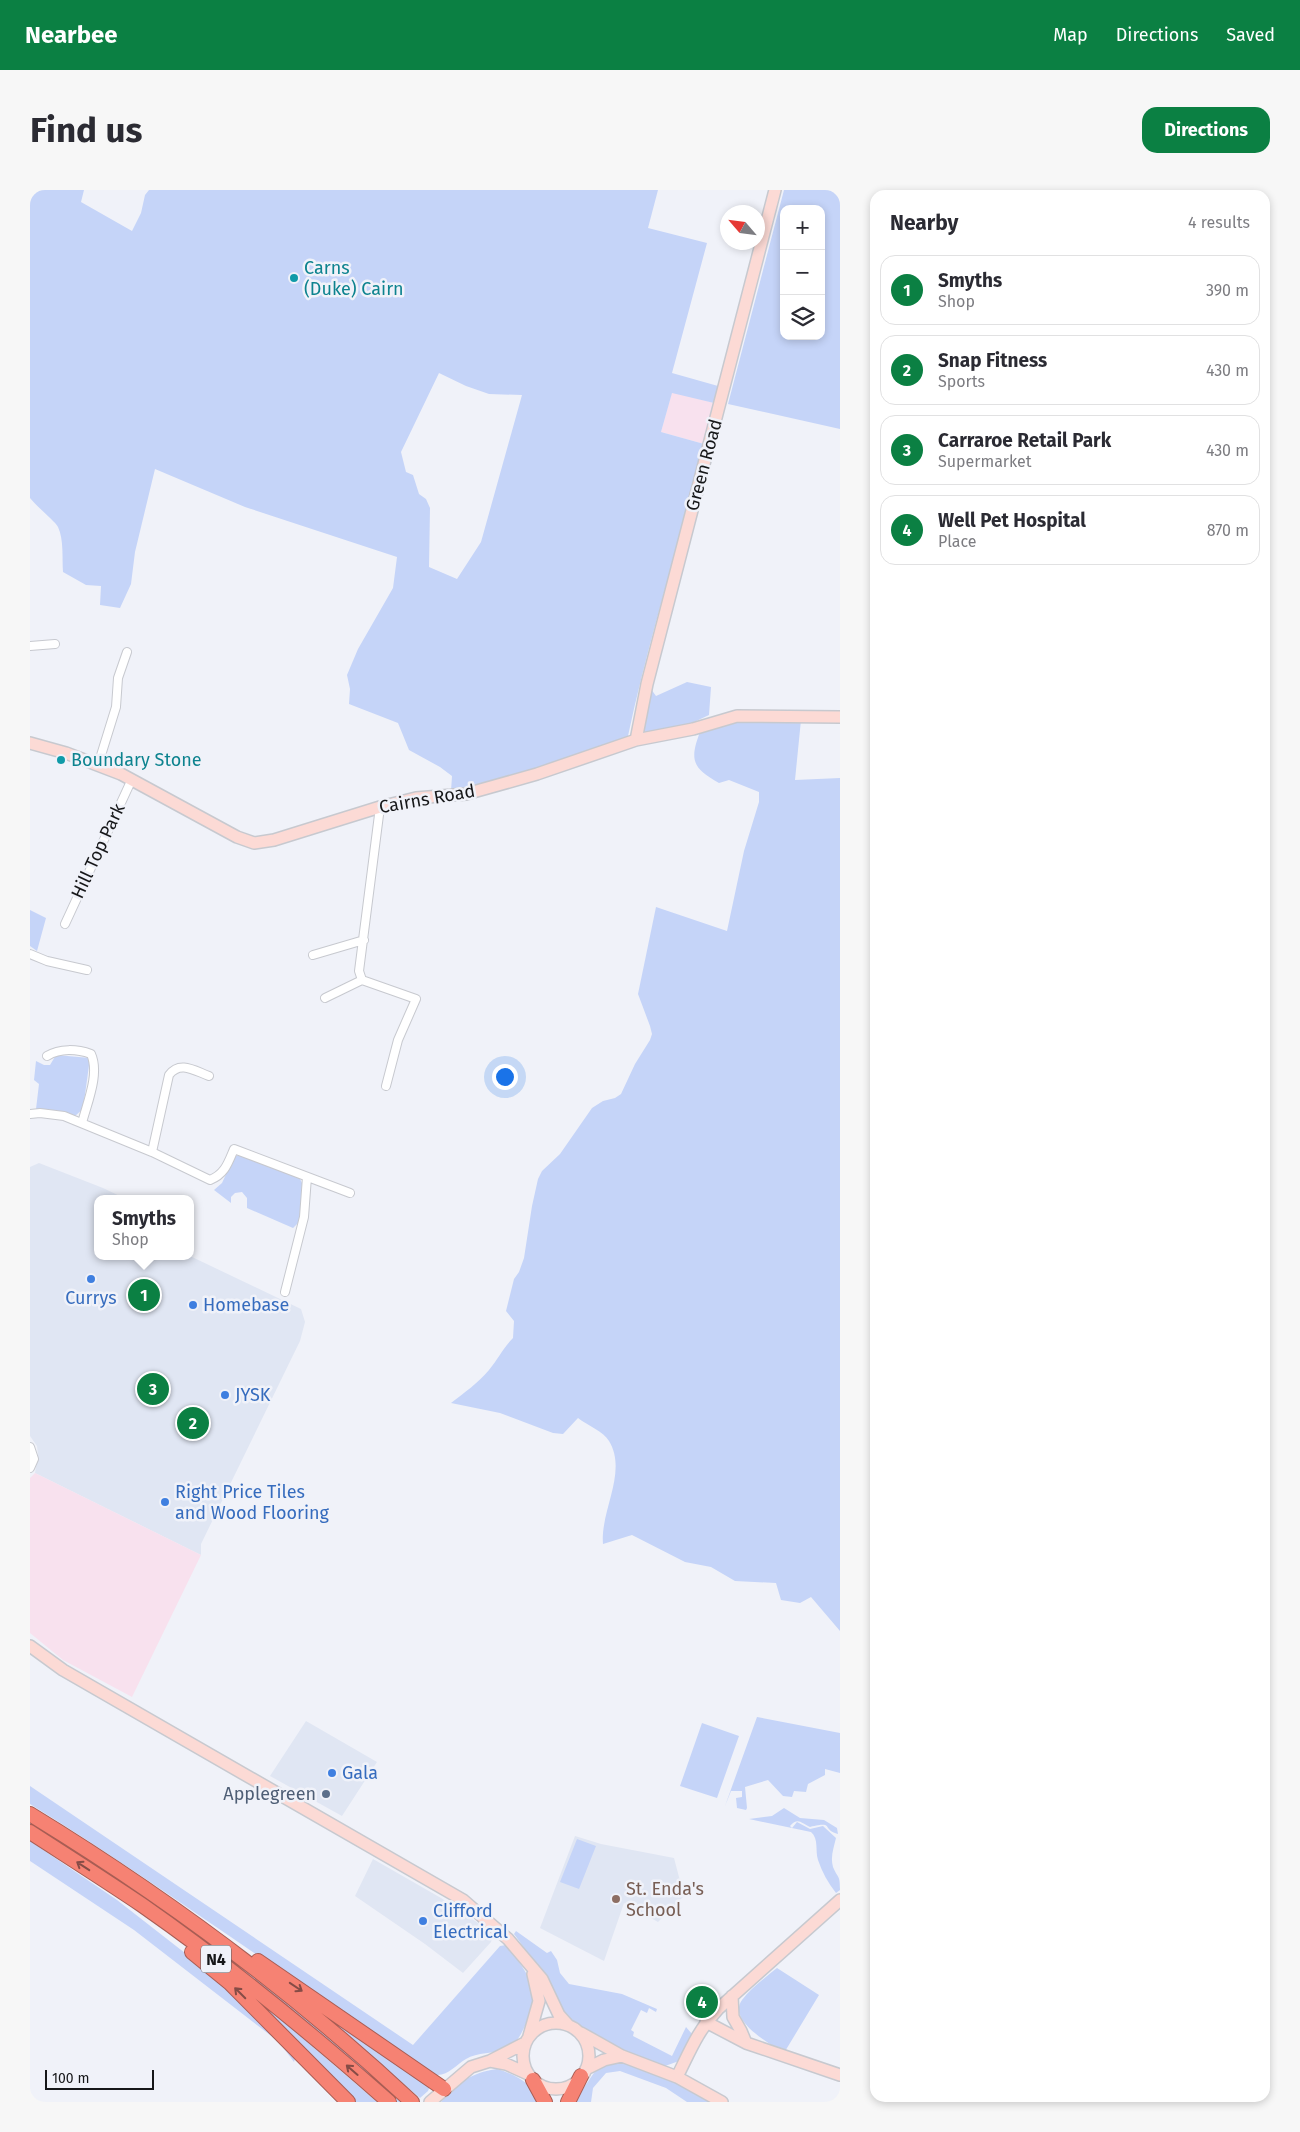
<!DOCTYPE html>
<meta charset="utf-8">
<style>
:root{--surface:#fff;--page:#f7f7f7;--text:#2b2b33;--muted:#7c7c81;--line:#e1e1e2;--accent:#0b8043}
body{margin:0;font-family:"Fira Sans",sans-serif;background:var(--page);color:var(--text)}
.controls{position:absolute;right:15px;top:15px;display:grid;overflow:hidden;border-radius:10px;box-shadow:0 2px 8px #0003}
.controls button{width:45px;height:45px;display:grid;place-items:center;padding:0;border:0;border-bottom:1px solid var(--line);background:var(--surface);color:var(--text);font:25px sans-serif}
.compass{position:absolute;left:690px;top:15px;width:45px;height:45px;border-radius:50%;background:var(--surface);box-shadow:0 2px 8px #0003;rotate:298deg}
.scale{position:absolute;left:15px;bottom:12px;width:109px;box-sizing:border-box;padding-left:5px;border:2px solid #161719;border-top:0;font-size:14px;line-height:18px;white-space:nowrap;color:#161719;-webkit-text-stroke:4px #f0f2f9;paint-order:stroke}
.you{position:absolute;left:474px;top:886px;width:18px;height:18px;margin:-12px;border:4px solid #fff;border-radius:50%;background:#1a73e8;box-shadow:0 0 0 8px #1a73e833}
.badge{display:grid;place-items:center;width:32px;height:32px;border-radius:50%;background:var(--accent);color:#fff;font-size:16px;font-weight:700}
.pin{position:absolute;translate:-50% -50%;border:2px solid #fff;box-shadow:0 1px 5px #0006}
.popup{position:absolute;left:64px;top:1005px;width:100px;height:65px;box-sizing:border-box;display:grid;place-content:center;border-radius:10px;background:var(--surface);filter:drop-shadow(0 1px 4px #0005);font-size:16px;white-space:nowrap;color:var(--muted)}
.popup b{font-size:19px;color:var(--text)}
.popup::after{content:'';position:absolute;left:50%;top:100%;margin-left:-10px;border:10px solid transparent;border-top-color:var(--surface)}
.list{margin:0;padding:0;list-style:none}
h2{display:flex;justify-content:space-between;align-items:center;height:65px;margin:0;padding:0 20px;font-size:21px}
h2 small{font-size:16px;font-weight:400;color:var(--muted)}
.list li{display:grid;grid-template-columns:32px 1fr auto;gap:15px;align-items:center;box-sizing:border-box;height:70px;margin:0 10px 10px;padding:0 10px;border:1px solid var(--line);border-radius:15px}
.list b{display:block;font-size:19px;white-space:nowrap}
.list p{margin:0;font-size:16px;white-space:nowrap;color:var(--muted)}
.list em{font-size:16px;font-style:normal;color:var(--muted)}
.icon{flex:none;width:28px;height:28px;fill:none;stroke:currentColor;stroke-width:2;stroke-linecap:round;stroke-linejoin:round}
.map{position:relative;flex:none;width:810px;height:1912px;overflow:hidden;border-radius:15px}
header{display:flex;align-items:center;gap:30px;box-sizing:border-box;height:70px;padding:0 25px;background:var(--accent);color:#fff}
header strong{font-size:24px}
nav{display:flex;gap:28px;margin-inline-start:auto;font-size:18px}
.intro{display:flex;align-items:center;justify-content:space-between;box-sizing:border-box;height:120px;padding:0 30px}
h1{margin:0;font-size:35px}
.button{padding:12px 22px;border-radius:15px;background:var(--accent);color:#fff;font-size:18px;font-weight:700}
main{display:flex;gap:30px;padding:0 30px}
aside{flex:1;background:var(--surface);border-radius:15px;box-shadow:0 2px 8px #0003}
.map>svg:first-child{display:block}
.built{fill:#e0e6f3}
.industrial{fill:#f8e1ee}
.green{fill:#c5d4f8;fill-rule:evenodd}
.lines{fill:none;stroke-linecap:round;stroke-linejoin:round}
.street-casing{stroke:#c7c9cf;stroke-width:10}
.secondary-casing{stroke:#c7c9cf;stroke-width:14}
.highway-casing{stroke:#a85d54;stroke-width:16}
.street{stroke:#fff;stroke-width:8}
.secondary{stroke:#fcdad5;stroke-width:11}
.highway{stroke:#f68273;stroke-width:14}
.oneway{stroke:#864c46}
.culture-dot{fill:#0f9aa8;stroke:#f0f2f9;stroke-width:2}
.shop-dot{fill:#3f7fe0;stroke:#f0f2f9;stroke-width:2}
.service-dot{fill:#5c6f8a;stroke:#f0f2f9;stroke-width:2}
.education-dot{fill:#8d6e63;stroke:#f0f2f9;stroke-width:2}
.labels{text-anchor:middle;stroke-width:5;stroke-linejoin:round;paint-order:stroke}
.shield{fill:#f0f2f9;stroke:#57595c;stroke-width:1}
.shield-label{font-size:16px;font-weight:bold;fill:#161719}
.culture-label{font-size:18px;fill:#0d838f;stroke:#f0f2f9;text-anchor:start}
.street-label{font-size:18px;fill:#161719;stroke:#f0f2f9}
.shop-label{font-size:18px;fill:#366cbe;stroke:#f0f2f9;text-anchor:start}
.service-label{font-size:18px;fill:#4e5e75;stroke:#f0f2f9;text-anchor:end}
.education-label{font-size:18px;fill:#785e54;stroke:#f0f2f9;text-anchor:start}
</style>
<header>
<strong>Nearbee</strong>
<nav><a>Map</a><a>Directions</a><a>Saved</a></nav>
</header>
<div class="intro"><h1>Find us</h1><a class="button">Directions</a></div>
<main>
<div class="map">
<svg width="810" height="1912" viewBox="0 0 810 1912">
<rect width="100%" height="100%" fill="#f0f2f9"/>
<path class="built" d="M9,973L73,998L96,1009H68V1066H160L271,1119L275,1132L270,1151L171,1354V1365L5,1283L8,1265L7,1256L0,1246V977Z
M276,1531L347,1572L312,1626L240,1586Z
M545,1646L571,1654L644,1668L654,1706L628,1732L594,1713L574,1771L510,1738Z
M343,1669L411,1708L451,1735L459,1743L462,1748L461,1752L433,1783L395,1754L325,1706Z"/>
<path class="industrial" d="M642,202L684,213L674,254L631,242Z
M5,1283L171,1365L102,1507L33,1470L0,1443V1288Z"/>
<path class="green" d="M0,0H54L51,12L102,41L111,23L115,5L119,0H628L618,38L677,53L642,183L688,196L684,213L642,203L631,242L674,254C650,352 619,447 598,546C570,559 540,568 511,578C482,587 451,602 421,601L422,586L410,577L379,560L368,533L319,514L320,499L317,485L328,459L363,398L367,367L215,317L125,279L105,362L101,394L90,418L70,415L71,396L56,395L33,382C32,368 34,350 28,337C25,331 6,316 0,308ZM409,183L436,196L459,204L492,205L451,352L427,389L399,377L400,318L396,309L389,304L383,285L376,282L371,262Z
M754,0H810V239L698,214ZM754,19H791V146H754Z
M657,492L681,497L679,525L662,533L606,550L621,499L626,506Z
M771,530L765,590L810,588V1441L781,1407L770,1413L751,1410L746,1393L705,1391L681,1377L655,1372L602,1345L573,1354C570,1321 598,1282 579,1251C574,1242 557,1235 548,1228L533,1244L523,1243L470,1223L421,1213C434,1203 448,1193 459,1180C468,1169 473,1158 483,1148L484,1131L476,1121L484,1089L489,1082L494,1068L502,1016L508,989L512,981L530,964L562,918L573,911L585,908L591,904L605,874L620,850L622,844L620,836L608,804L626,717L697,741L714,661L729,612V602L699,590L689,593C663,578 659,571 670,542L707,531Z
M0,720L16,728L7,761L0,756Z
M26,865L60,868L53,919L45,926L23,920L6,919L9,894L4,890L6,871L14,875H20Z
M211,964L269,987L272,993L270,1031L263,1038L217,1018V1008L212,1002L205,1003L201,1007V1013L184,1000L192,993L204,967Z
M727,1527L810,1543V1583L795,1579V1585L778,1594L776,1602L764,1601L762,1607L753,1606L738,1590L715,1597L717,1618L716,1620L707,1618L706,1608L712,1607V1601H701L695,1616Z
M672,1533L709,1546L687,1608L650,1596Z
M0,1596L383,1855L470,1756L476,1755C494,1778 513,1800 498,1829C493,1840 488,1854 476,1859C464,1864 447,1862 436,1869C427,1874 418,1886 406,1885C402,1885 347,1845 337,1839C224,1765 115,1685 0,1614Z
M754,1618L770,1628L794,1630L807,1638L808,1644C790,1639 806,1631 780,1637C771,1633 768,1627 760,1636L762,1638L767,1632L780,1639L793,1636L806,1648C804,1657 800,1667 803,1677C808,1689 810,1684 810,1700L806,1703C798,1693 792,1682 788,1670C785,1660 789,1649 781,1642L719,1629L742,1626Z
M0,1629L68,1671L250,1804L375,1912H367L259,1817L232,1796L89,1692L0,1634Z
M547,1649L566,1656L549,1699L530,1692Z
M0,1651L87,1710L196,1795L266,1865L264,1872L249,1852L104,1740L0,1671Z
M486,1741L517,1763L521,1761L527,1770L530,1783L539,1794L592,1804L627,1819L626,1822L619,1818L617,1823L611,1820L601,1840L604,1842L603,1846L642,1866L656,1837L662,1844L649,1871L635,1876L583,1859L533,1823L514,1785L484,1744Z
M747,1778L789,1805L754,1863C740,1854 697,1830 712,1810C721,1798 736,1787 747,1778Z
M205,1793L246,1825L347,1912H325Z
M258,1795L400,1896L398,1901L390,1908Z
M582,1871C618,1877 651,1895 683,1912H657L636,1898L590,1881L576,1883L563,1898L561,1912H544L570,1874Z
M467,1879C484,1884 504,1894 510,1912H411C430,1892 440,1883 467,1879Z"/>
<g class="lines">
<defs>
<path id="street" d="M0,456L25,454
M68,575L86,517L88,488L97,462
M35,734L102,589
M0,764L17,771L57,780
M283,765L334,750
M332,790L386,809L368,850L356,896
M295,808L332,790L329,781L350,617
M17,866C30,858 47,859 61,864C70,884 57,913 52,933
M0,924L10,923L34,926L122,962L180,990C195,984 198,973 204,959L320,1003
M122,962L139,885C150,870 165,881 179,886
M255,1102L274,1027L277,987
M0,1257L4,1269L0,1278"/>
<path id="secondary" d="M606,550L617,494L745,0
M0,553L36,563L91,584L207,647L224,653L244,650L350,617L386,608L436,604L507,584L606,550L663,539L707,526L810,527
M0,1456L33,1480L433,1710L478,1749L512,1789L529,1825L538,1835
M702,1806L703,1827L711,1841L716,1853
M676,1832L716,1853L810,1885
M493 1866a33 33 0 1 1 66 0a33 33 0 1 1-66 0Z
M551,1843L592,1866L647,1887L692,1912
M499,1846L509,1811L503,1784
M460,1871L476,1874L498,1884
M556,1879L574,1870L592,1866
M647,1887C661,1859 667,1842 688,1819L810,1710
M400,1912L441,1877L460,1871L495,1853"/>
<path id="highway" d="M0,1624C136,1707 265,1803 382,1912
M0,1642C37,1666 75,1690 112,1715C198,1775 280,1842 359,1912
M162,1762L200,1793L318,1912
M228,1771L414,1899
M503,1890L515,1912
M538,1912L551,1886"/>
</defs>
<use href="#street" class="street-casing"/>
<use href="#secondary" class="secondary-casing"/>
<use href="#highway" class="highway-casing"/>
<use href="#street" class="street"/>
<use href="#secondary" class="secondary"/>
<use href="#highway" class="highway"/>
</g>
<defs><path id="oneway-shaft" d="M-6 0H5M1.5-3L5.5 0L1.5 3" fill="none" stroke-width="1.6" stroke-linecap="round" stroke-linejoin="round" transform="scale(1.25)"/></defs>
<g class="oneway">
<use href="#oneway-shaft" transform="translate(53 1676) rotate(-147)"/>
<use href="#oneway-shaft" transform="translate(266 1797) rotate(34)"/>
<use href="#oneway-shaft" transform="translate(210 1803) rotate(-135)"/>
<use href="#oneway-shaft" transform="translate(322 1880) rotate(-139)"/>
</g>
<g class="culture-dot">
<circle cx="264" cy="88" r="5"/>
<circle cx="31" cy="570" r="5"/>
</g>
<g class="shop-dot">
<circle cx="61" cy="1089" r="5"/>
<circle cx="163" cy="1115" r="5"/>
<circle cx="195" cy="1205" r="5"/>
<circle cx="135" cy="1312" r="5"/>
<circle cx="302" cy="1583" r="5"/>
<circle cx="393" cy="1731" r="5"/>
</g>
<circle class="service-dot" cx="296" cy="1604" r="5"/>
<circle class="education-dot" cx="586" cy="1709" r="5"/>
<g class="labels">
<rect class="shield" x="171" y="1755.5" width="30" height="27" rx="4"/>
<g class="shield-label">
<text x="186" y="1775">N4</text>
</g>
<g class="culture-label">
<text x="274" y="84">Carns<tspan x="274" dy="21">(Duke) Cairn</tspan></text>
<text x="41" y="576">Boundary Stone</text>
</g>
<g class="street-label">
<text transform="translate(674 275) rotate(-75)" y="6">Green Road</text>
<text transform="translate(397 609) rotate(-10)" y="6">Cairns Road</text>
<text transform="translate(68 661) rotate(-65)" y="6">Hill Top Park</text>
</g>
<g class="shop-label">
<text x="61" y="1114" text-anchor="middle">Currys</text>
<text x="173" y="1121">Homebase</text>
<text x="205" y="1211">JYSK</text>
<text x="145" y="1308">Right Price Tiles<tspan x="145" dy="21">and Wood Flooring</tspan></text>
<text x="312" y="1589">Gala</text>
<text x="403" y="1727">Clifford<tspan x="403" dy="21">Electrical</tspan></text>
</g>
<g class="service-label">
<text x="286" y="1610">Applegreen</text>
</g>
<g class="education-label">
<text x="596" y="1705">St. Enda's<tspan x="596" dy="21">School</tspan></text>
</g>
</g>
</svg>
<div class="controls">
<button>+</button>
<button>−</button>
<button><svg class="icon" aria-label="layers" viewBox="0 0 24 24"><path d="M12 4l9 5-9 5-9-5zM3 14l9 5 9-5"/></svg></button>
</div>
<svg class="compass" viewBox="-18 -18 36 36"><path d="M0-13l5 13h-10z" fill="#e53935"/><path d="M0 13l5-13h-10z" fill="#7c7c81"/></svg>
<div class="scale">100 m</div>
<div class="you"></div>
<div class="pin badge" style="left:114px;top:1105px">1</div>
<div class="popup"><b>Smyths</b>Shop</div>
<div class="pin badge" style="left:163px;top:1233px">2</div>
<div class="pin badge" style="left:123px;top:1199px">3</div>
<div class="pin badge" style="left:672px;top:1812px">4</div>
</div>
<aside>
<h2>Nearby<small>4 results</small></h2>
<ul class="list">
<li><span class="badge">1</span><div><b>Smyths</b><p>Shop</p></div><em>390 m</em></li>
<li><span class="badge">2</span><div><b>Snap Fitness</b><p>Sports</p></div><em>430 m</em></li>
<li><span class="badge">3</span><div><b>Carraroe Retail Park</b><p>Supermarket</p></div><em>430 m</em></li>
<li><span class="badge">4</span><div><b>Well Pet Hospital</b><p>Place</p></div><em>870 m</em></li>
</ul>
</aside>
</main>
